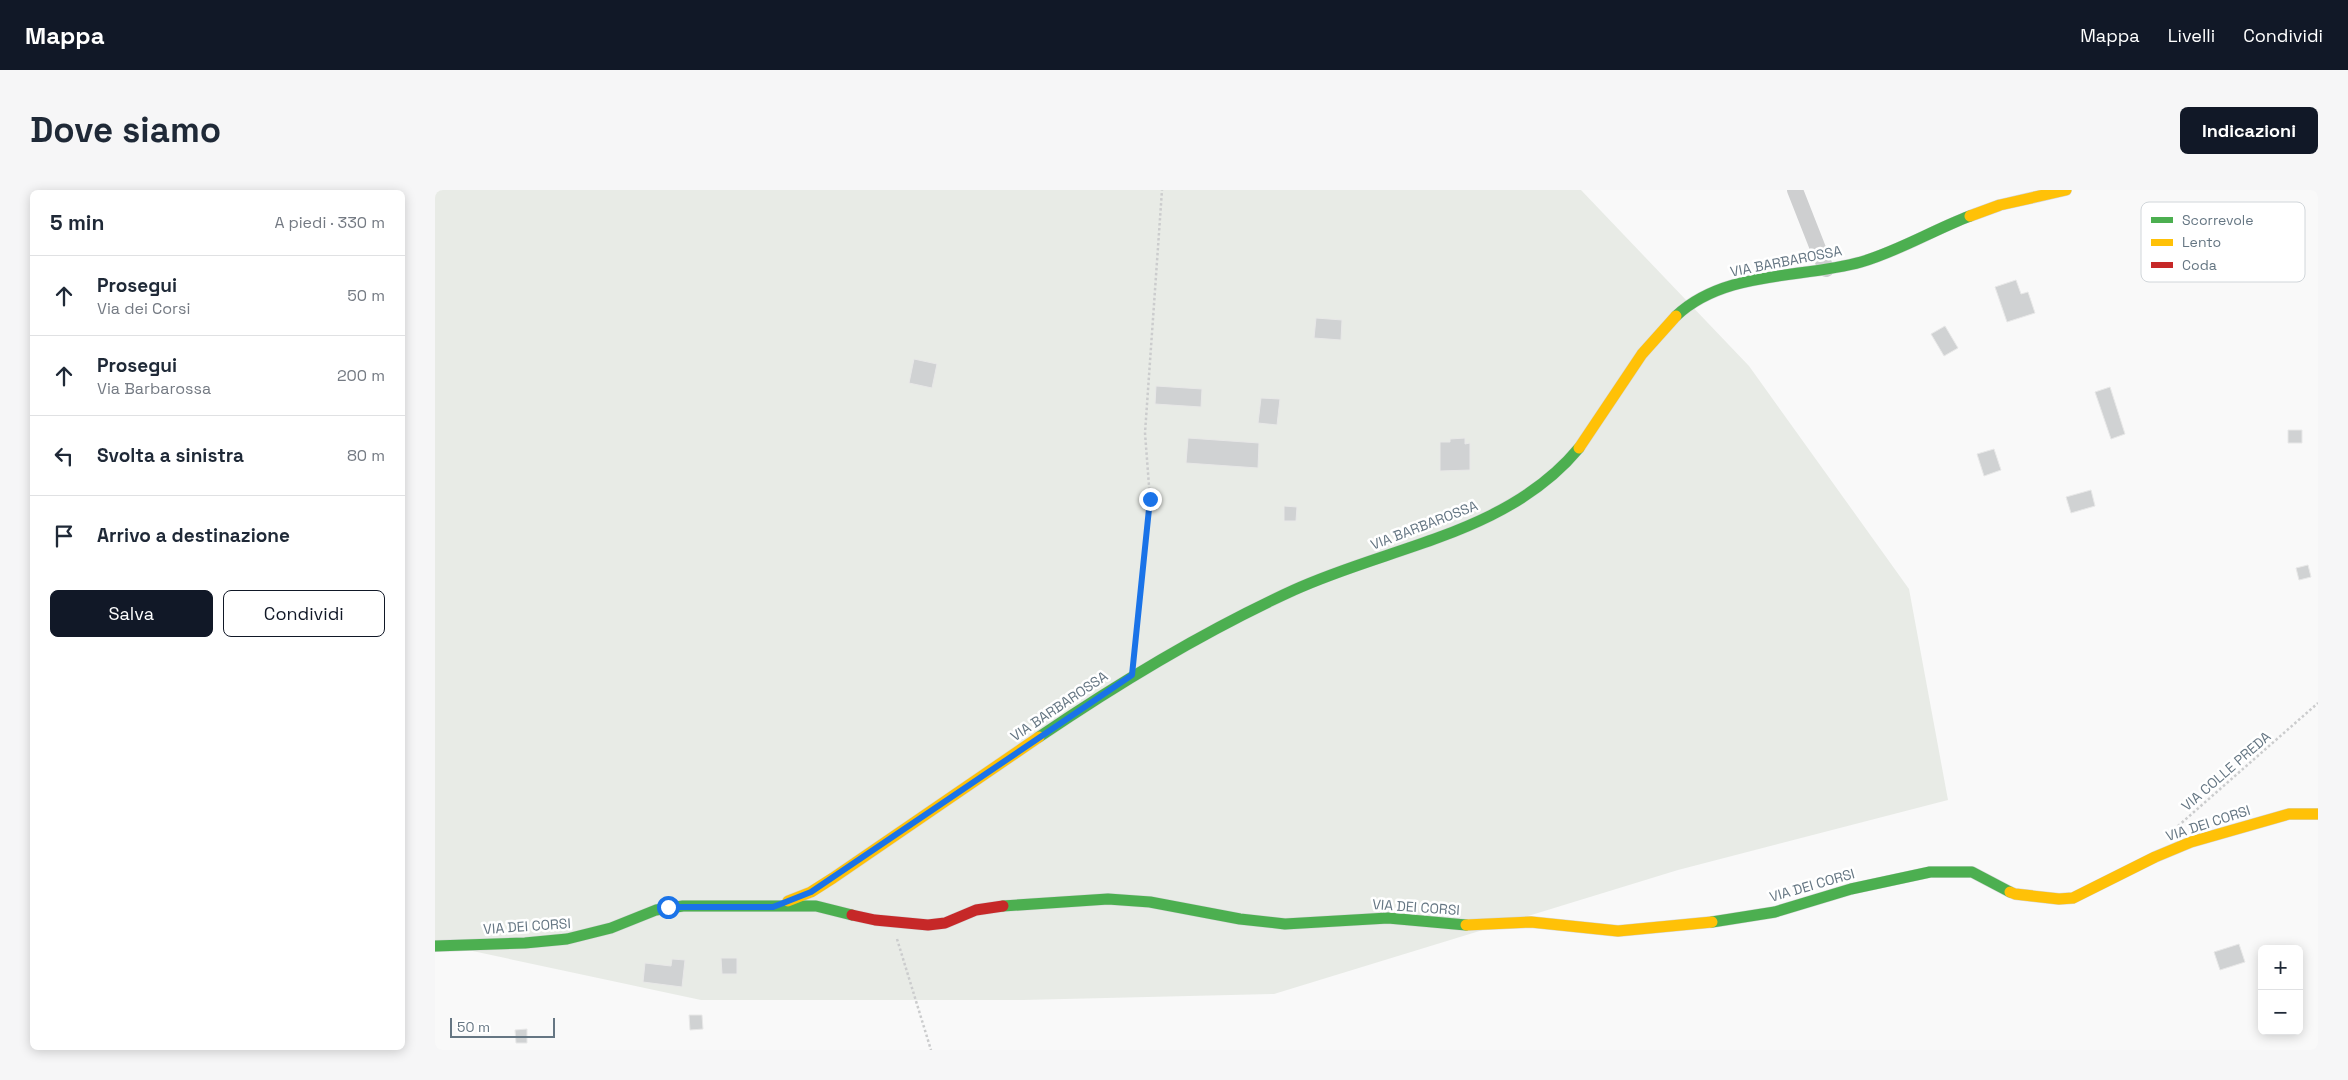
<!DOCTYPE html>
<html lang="it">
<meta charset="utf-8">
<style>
:root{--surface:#fff;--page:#f6f6f7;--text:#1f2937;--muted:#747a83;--line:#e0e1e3;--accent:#111827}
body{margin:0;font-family:"Space Grotesk",sans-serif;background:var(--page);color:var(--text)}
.controls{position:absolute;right:15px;bottom:15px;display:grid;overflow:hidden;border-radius:8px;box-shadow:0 2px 12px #0003}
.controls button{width:45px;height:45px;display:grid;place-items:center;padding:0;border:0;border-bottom:1px solid var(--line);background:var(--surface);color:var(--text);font:25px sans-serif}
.scale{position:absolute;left:15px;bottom:12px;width:105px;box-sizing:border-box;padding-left:5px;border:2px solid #657683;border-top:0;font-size:14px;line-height:18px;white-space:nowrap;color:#657683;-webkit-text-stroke:4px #fff;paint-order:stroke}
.stop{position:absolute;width:15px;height:15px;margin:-11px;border:4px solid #1a73e8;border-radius:50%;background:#fff}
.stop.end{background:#1a73e8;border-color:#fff;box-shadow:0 1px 5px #0008}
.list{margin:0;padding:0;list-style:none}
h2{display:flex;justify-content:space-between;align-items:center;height:65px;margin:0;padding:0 20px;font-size:21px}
h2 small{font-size:16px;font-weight:400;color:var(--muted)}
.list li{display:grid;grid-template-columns:32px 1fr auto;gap:15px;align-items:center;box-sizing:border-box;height:80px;padding:0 20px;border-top:1px solid var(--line)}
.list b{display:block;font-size:19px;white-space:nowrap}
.list p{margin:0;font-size:16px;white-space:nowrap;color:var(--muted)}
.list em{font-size:16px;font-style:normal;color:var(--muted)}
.actions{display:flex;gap:10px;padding:15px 20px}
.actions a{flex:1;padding:11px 0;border:1px solid var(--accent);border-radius:8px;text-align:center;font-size:18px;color:var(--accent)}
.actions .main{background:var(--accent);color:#fff}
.icon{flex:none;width:28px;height:28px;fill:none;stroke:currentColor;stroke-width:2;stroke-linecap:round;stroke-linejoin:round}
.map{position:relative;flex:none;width:1883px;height:860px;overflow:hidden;border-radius:8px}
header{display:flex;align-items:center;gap:30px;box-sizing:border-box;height:70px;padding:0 25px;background:var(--accent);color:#fff}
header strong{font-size:24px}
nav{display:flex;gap:28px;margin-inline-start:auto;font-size:18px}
.intro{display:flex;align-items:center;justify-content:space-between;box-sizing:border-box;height:120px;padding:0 30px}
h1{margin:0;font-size:35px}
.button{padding:12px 22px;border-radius:8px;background:var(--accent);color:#fff;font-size:18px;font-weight:700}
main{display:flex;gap:30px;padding:0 30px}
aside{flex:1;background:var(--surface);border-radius:8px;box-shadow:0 2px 12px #0003}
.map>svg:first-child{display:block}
.green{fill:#e8ebe6}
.building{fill:#d0d2d3;stroke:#e8e8e8}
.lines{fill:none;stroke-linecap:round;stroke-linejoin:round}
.fast-casing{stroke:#d5d6d7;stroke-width:12}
.slow-casing{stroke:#d5d6d7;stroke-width:12}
.jam-casing{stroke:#d5d6d7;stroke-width:12}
.path{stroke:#cbcccd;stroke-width:2.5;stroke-dasharray:2.5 2.5;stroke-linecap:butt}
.street{stroke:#cecfd0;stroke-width:16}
.fast{stroke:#4caf50;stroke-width:11}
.slow{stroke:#ffc107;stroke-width:11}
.jam{stroke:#c62828;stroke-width:11}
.route{stroke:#1a73e8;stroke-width:6}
.labels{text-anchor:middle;stroke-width:5;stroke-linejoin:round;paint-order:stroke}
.street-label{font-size:14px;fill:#657683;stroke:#fff}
.key{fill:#fff;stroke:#d1d6da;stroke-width:1}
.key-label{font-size:14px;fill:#657683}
</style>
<header>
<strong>Mappa</strong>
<nav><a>Mappa</a><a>Livelli</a><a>Condividi</a></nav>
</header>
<div class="intro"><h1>Dove siamo</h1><a class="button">Indicazioni</a></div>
<main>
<aside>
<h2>5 min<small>A piedi · 330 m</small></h2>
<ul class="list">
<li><svg class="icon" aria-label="ahead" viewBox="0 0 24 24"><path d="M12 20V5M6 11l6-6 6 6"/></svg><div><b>Prosegui</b><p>Via dei Corsi</p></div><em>50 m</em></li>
<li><svg class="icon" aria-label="ahead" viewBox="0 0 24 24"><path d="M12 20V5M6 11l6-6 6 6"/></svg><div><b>Prosegui</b><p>Via Barbarossa</p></div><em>200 m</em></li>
<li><svg class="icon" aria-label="left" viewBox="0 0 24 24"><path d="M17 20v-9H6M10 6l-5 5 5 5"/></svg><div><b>Svolta a sinistra</b></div><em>80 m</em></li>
<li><svg class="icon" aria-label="arrive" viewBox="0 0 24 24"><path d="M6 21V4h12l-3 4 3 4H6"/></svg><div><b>Arrivo a destinazione</b></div></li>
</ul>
<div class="actions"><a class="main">Salva</a><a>Condividi</a></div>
</aside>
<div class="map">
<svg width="1883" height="860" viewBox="0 0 1883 860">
<rect width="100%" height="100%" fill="#f9f9f9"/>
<path class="green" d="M0,0H1146L1314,176L1474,399L1513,610L1243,680L839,804L588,810H266L0,753Z"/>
<path class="building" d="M1581,90L1586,104L1593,102L1600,123L1572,132L1560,97Z
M881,128L907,130L906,150L879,148Z
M1510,136L1523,158L1509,166L1496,144Z
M479,169L502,174L497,198L474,193Z
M721,196L767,199L766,217L720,214Z
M1675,197L1690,244L1676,249L1660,202Z
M826,208L845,209L842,235L823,233Z
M1853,240H1867V253H1853Z
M753,248L824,253L823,278L751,273Z
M1030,248V254L1035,253V280L1005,281V252H1015V249Z
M1559,259L1566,280L1549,286L1542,264Z
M1656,300L1660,316L1636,323L1631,307Z
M849,316L862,317L861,331H849Z
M1873,375L1876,387L1864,390L1861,378Z
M1804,754L1810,772L1785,780L1779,762Z
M286,768H302V784H287Z
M237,769L250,770L247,797L208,792L210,773L236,776Z
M254,825H267L268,839L255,840Z
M92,839V853H81L80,840Z"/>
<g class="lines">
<defs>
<path id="fast" d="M1241,126C1290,80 1365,89 1426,72C1464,61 1498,40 1535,26
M604,547C685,492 769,441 859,400C955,356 1073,344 1144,258
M568,716L673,709L715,712L805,729L850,734L953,728L1031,735
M1277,732L1340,722L1416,699L1495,682H1537L1575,702
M0,756L90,753L132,749L176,738L221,720L248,716H381L417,725"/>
<path id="slow" d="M1535,26L1565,15L1631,0
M1144,258L1207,164L1241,126
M1575,702L1580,704L1624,709L1638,708L1720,667L1756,652L1854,624H1883
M353,711L376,702L398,688L604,547
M1031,735L1096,732L1183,741L1277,732"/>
<path id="jam" d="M417,725L440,730L493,735L510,733L541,720L568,716"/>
</defs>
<use href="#fast" class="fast-casing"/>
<use href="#slow" class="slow-casing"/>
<use href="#jam" class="jam-casing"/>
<path class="path" d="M699,464L715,309L710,243L727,0
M1743,636L1883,513
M462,749L496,860"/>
<path class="street" d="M1360,0L1391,79"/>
<use href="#fast" class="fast"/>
<use href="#slow" class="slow"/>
<use href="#jam" class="jam"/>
</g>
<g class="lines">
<path class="route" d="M233,717H338L376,702L697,485L715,309"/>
</g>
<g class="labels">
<g class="street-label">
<text transform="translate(1351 71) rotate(-11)" y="5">VIA BARBAROSSA</text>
<text transform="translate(989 335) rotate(-21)" y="5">VIA BARBAROSSA</text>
<text transform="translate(624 516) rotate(-34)" y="5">VIA BARBAROSSA</text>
<text transform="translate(1791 581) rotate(-41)" y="5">VIA COLLE PREDA</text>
<text transform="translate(1773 633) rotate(-18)" y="5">VIA DEI CORSI</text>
<text transform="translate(1377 695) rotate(-16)" y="5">VIA DEI CORSI</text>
<text transform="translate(981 717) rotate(4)" y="5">VIA DEI CORSI</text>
<text transform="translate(92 736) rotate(-4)" y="5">VIA DEI CORSI</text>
</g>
</g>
<rect x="1706" y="12" width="164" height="80" rx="8" class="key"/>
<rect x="1716" y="27" width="22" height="6" fill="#4caf50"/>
<rect x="1716" y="49" width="22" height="7" fill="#ffc107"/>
<rect x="1716" y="72" width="22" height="6" fill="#c62828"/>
<g class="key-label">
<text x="1747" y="35">Scorrevole</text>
<text x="1747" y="57">Lento</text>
<text x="1747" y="80">Coda</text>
</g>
</svg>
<div class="controls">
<button>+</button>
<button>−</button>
</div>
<div class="scale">50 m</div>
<div class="stop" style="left:233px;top:717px"></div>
<div class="stop end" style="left:715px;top:309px"></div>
</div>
</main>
